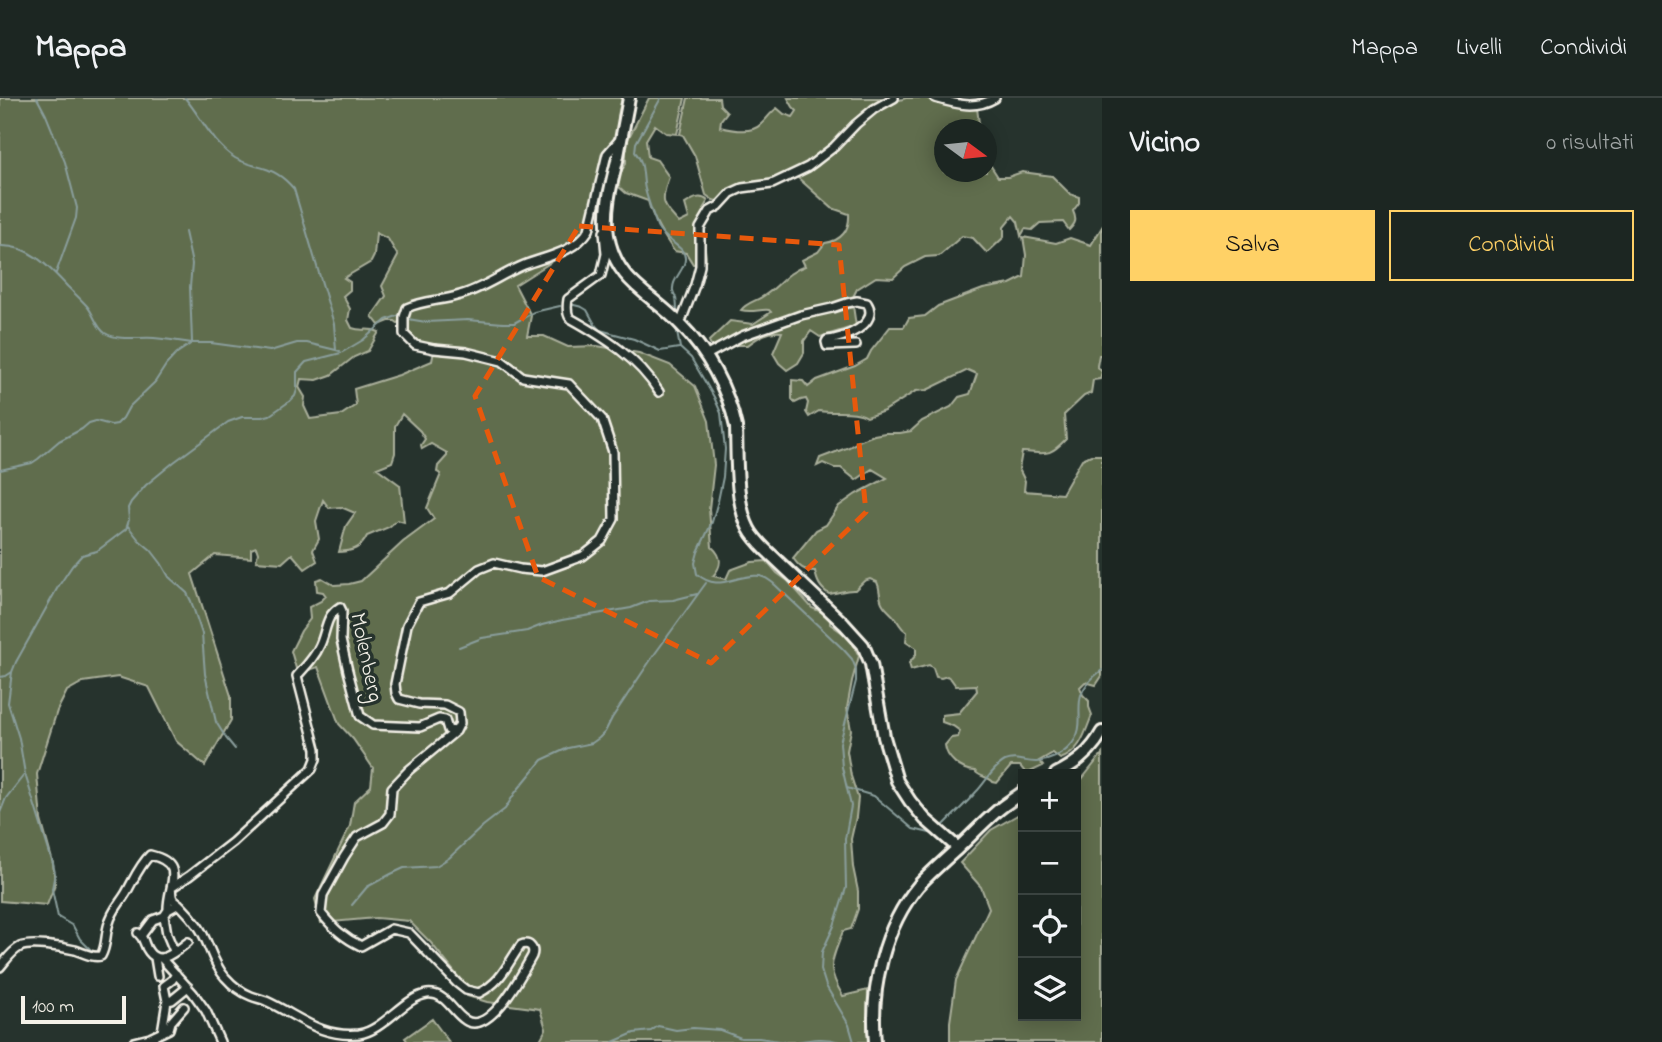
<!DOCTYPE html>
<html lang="it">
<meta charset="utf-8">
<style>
:root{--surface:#1c2622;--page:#29322f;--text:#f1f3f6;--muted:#a0a5a5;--line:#3a4340;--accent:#ffd166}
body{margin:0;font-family:"Indie Flower",sans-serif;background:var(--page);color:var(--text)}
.controls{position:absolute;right:21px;bottom:21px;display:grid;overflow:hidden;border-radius:0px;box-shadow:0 4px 18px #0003}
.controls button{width:63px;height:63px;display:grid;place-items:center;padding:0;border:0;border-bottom:2px solid var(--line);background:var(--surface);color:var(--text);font:35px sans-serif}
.compass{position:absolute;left:934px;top:21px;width:63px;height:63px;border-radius:50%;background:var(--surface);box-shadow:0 4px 18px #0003;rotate:105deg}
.scale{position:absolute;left:21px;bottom:18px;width:105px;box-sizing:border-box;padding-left:7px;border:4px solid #f4f1e8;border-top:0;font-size:19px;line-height:24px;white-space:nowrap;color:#f4f1e8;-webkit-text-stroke:5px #26332d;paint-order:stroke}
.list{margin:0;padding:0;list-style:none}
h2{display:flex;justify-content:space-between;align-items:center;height:91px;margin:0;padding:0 28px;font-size:30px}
h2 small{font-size:23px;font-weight:400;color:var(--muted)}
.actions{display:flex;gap:14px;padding:21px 28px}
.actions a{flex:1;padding:16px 0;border:2px solid var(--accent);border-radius:0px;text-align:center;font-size:24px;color:var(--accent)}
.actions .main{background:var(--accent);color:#111}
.icon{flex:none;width:38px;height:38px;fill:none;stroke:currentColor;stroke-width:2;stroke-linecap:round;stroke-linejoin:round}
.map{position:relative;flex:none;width:1102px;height:944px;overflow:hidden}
header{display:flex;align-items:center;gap:42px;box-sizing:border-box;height:98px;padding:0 35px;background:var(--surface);border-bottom:2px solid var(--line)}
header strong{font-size:33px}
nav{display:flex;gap:38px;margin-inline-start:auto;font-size:24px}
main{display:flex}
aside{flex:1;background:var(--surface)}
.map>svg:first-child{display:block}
.green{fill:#606d4e;stroke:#aaaf9b;stroke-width:2}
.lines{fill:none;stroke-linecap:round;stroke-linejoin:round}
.stream{stroke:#8a9e9c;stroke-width:2}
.street-casing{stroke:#f4f1e8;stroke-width:12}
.secondary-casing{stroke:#f4f1e8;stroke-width:16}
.street{stroke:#26332d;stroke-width:7}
.secondary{stroke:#26332d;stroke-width:10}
.marked{fill:none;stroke:#e8590c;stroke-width:5;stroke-dasharray:14 9;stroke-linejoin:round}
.labels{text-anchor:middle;stroke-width:7;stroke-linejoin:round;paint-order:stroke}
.street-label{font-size:23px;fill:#f4f1e8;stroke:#26332d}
</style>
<header>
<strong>Mappa</strong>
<nav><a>Mappa</a><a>Livelli</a><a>Condividi</a></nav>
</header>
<main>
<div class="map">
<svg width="1102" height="944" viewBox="0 0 1102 944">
<rect width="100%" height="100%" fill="#26332d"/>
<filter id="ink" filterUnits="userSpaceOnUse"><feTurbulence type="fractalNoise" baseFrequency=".0143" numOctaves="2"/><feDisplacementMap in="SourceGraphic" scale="14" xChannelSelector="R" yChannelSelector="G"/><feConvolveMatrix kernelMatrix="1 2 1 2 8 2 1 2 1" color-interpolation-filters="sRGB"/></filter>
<g filter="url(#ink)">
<path class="green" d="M0,0H622L618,18L617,43L605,55L587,131L576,144L460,195L406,208L402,228L395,223H389L379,227L372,218L386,198L382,188L398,158L388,141L376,135L374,158L371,164L344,180L350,184V192L343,198L350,211L348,222L352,230C363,234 368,229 379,234L368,253L354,259L331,277L317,282L301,281L299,289L305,299L304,308L310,321L341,317L356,307L354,291L399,277L432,263L434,253L465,256L501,265L522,281L568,288L600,322L611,355L612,421L600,442L582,456L542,471L494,463L449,493L418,503L397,566L398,603L445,609L457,616L458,625L454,631L450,630L447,621L420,627L373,625L362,617L343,542V513L335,509C321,523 325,529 317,545C313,556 305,565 297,574L291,553L301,533L310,521L309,509L321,503L326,498L323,494L317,493L316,482L322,480L334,487L349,486L361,483L403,444L434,421L427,410L441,376L437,374L438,368L447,358V355L431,346L422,351L421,347L425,341L420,333L402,316L395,328V355L392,364L377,370L400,387L404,424L397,422L389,429L367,438C361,451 352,453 339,454L346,428L355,415L341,409L329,410L323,402L316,423L319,441L313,452L317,463L305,471L292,456L282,465L256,463L258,455L256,449L251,451V460L215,457L192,476L231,598V622L205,668L176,643L149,589L118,579L83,584L67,593L57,613L37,676L41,722L53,765L55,786L47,807L0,803Z
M649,0H685L677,36L666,35L655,27L646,42L648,59L657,62L669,79C660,104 662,106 679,125L689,120L685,106C693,101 700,96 708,103L703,111L710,123L703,132L706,160L704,167L693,166L686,155L674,153C663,137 653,122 648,103L626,95L618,88L619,76L626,66V54L628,41Z
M688,0H719L720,7L727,14L721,22L720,29C732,32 751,36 760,27C766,22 770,15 777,10L784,16L793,19L797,13L793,9L788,0H887L871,10L832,47L811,64L774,83L741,88L721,104L713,102L706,97L695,58L683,37L680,36Z
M906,0H926L960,9L977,10L979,25L972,31L944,32V74H986L987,62L998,79H1008L1022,74L1052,78L1070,96L1079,99V105L1073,113C1077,122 1076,125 1069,132L1063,124L1040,125L1032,132L1025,131L1021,138L1018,124L1013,118L1004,129V139L987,155L973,140L962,138L939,158L925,159L905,169L893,180L876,179L857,191L852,201L856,228L820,239L811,233L804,243V255L798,265L787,272L779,265L773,255L782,234C769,232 758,239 748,247H719L711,248L709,243L730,223L753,226L771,214L769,212C760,211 751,215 741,212C747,204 757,203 765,197C781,187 785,175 805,168L802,162L818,154L825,145C841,143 850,132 849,116L832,110L797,79L818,68L870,18L890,5Z
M1102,129V257H1099L1097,268L1102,274L1100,281L1093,282L1091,295L1084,298L1064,317L1066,341C1048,360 1046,355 1022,354L1019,371L1025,383L1024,393L1062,396L1082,361L1091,357H1102V578L1096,587L1085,584L1080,589L1083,597L1089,603V609L1092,617C1085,635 1080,655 1060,661L1053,655L1039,663L1043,668L1030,674H1025L1020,668H1011L997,685L993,684C988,678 980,680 975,673C961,673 946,660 945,647L951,640L958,639L960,633L953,628L942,624V617L959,615L977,593L976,587L956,588L951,581L947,578L941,580L936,579L933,570L929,567L911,572L909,565L916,557V550L906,543L907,534C899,529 901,527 895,520C891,514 883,510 881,502C879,495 880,490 877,484L870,481L864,483L855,492C847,491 838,495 829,496C820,490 817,484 815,473C804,473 799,469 793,460L816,432L826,427L839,408L856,396L887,380L872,371L856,382L841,370H834L823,365L817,368L820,360L849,349L861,342L874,337L885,335H900L911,333L922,323L951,309L959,299L970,296L977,276L968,272L927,292L916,293L884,313L867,319C856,311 834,316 819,313L809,319L806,314L808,305L806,301L801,302L795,305L792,301V282L803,283L808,289L817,282L855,268L867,261L871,253L890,229H904L909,220L925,218L938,208L983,191L1010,186L1024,179L1026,157L1023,139L1056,145L1070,140L1091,147Z
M561,158L515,187L531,218L527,238H544L568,249L597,248L639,255L670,267L695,288L709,323L714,367L709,411L712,449C723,459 722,468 713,478L726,481L730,472L752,464L767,463L777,475L788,483L812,510L824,515L830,522V526L850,540L859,558L852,583L847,610L851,632L847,653L851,678L858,700L856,719L851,741L853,769L858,793V811L851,831L843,833C832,864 825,868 843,898L868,892L867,932L869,944H539L546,931L540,911L487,904L467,898L460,881L431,845L409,823L376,820L321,825L315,801L350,728L354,704L371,688L373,670L353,641L339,626L318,569L309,572L324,546L330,522L336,514L339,515L359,619L372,629L420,630L439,622L457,634L463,626L462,612L446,604L419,603L401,598L399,586L410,528L421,507L451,498L481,474L494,469L520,474L543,477L585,461L604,445L617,422L618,389L616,354L605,319L570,283L524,276L503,260L416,244L407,235V220L410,212L420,207L433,206L525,170Z
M1102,656V944H950V924L956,882L989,810L981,789L960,765L991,732L1023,714V918H1076V684L1082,681Z
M432,921L449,944H408L405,940Z"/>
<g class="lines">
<path class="stream" d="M37,0L46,17L65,64L77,110L76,120L56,175
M185,0C202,20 212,45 235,60C242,64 249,66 256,68C273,72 283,78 294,91L334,226L336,252
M661,0L636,45L635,54C645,65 642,78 645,91C648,103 653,116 657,128C664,143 685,148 685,160C686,171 673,179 673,190C672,194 675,196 676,200C677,206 677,211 677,217
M185,134L192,166L190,189L192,244
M0,148C30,147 49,169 68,189C74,195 81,201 87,208C94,216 96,229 105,235C118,243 139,239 154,240C166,241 179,243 192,245
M570,206L582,209L587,212L596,228L600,232L634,241L660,253L679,250
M408,221L426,224L468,222L503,225H514L534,214L560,208
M676,229L680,250L691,260L714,299L721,315L725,351L723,379L718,403L712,424L698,454L695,465L697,476C717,493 729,480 752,478C756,478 759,477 763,479C767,480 770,483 773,485L843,551L852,561L856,571V583L840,645L842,669L851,708L845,741L846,790L834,828L822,854L821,872L826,888L849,927L854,944
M0,372L32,365L38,361L59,343L82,331L89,325L96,323L111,327L117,326L123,320L129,309L155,284L166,267L177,255L192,245H211L270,253L297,245H307L340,253
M128,428L139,442L151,452L161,465L169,479L187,495L191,503L202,536L205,576L216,624L226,640L235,651
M459,549L482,540L527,533L542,527L562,522L631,510L649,503L673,502L697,496
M0,579L6,578L12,574
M847,690L874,698L913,731L934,736
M0,715L6,700L24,677
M942,729C953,717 966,706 976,694C986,684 992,670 1005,663C1016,658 1026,665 1037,664C1049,663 1062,657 1070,648C1086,630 1076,615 1081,597C1084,588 1094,578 1102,572
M352,807L367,789L391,776L404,770L436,768L449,760L483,728L505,711L515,695L542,662L568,650L592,645L599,640L605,634L612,620L654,557L706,485
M95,856L80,841L73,828L58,819L52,791L55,775L53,766L25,676L19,640L8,605L12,574L16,564L58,489L72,468L82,457L97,453L126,431L129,422L128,410L131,404L146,387L174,364L228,324L242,319H262L270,317L290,303L295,298L297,292V274L306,264L341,255L363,242L386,222L400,217
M613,944L634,935L651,933L658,928L676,932L693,930L720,932L741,940H759L785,944
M797,944C812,941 825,939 840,944"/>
<defs>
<path id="street" d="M935,0C956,6 975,12 995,0
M604,134L606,156L601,177L568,201C567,207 566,215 570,220C604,239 638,260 659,294
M680,226L695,187L700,168V130L710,113L719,108L731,95L742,90L772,86L808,69L834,49L856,26L874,11L894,0
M705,258L742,238L801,217L832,210L847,205L857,203L867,205C881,226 843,241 827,242L826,244L827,248L856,247
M456,633L448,632L445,622L439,621L420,629L373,627L360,618L348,573L341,542L342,513L340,509C325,518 327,532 320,547C315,559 306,568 297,578L316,651V661L312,671L233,744L189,778L171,790C172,794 171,797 173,801C175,804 178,805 181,808C187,814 193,821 198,828C209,843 212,865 225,879C232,887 241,894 251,898C256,900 261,901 266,903C299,918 320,940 359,936C383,933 405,899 427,896C446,894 452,914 465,922C490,939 523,874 532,858C535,850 529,844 521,847C507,866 502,884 479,895L466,892L457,885L409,835L391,831L361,848C344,840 333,830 321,815L323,797L344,759L357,739L383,725L390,716L392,690L409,672L456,633L460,625L459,614L445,607L419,606L399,601L396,595L395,586L407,527L419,504L450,495L479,471L494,465L520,471L542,473L583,458L602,443L614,421L613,354L602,321L569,286L523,279L502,263L466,254L434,251L415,247L404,236V219L407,210C424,202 442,203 460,197C482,191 502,176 524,167C547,158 574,155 589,132L607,56L621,40
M164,818L167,836L174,853
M138,835C146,842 143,847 149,854C160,869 177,852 188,844
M141,838L153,822L164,818L168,812L179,806
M155,860L158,878
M162,861L193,895L206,913L220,944
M0,869C6,862 12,853 20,849C31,844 62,849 75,852C84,855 92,860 101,858C107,848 105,836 109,825C112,813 120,805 126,795C134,781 139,768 150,757C188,766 167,787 168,812
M167,903L172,902L188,889
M162,934L167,903L164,888L172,882L176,876
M134,944L150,940L169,931L171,924L184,909"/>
<path id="secondary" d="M629,0C625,21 621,42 617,63C611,87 604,112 608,137C616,185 651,195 680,226C707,253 728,291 736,329C737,359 735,404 749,431C753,439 760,446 766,452L844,526L863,547L871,566L884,639L897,683L910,703L925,721L958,750
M1056,676C1076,666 1091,654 1102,634
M875,944C870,890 884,829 919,787C931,774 945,762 958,750C971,738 983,725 997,713C1005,706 1015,700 1023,694"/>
</defs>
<use href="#street" class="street-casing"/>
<use href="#secondary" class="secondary-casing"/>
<use href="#street" class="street"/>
<use href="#secondary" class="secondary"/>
</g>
</g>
<path class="marked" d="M579,128L839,147L866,414L711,565L538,479L475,298Z"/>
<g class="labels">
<g class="street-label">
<text transform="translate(368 559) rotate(78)" y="8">Molenberg</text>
</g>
</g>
</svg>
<div class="controls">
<button>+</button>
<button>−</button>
<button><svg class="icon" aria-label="locate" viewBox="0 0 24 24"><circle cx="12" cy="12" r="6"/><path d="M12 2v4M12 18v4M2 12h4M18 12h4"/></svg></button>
<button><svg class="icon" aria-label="layers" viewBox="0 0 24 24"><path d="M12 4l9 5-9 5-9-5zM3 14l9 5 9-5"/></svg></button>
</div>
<svg class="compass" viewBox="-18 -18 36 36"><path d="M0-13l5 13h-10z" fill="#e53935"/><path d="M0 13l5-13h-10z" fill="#a0a5a5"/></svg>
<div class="scale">100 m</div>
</div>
<aside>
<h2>Vicino<small>0 risultati</small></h2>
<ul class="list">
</ul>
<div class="actions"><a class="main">Salva</a><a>Condividi</a></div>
</aside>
</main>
